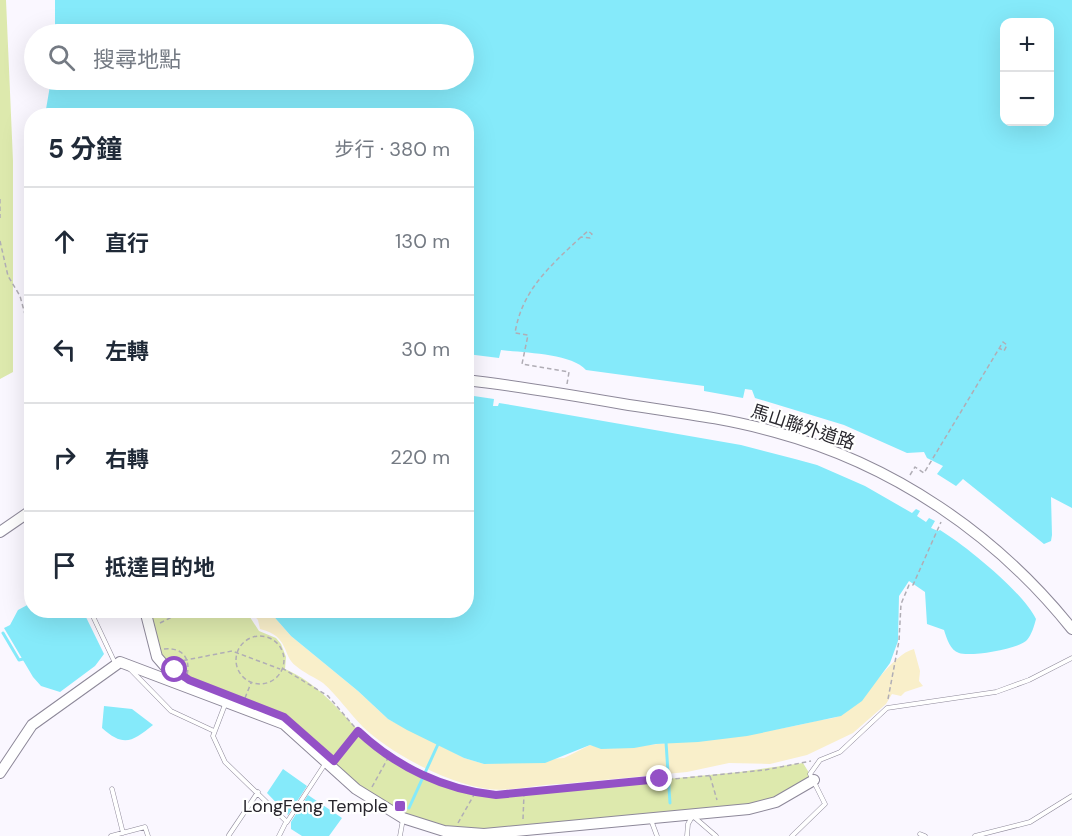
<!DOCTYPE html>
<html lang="zh-TW">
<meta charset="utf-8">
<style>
:root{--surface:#fff;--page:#f2f2f3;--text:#1f2937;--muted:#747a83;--line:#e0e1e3}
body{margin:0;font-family:"DM Sans","Noto Sans TC",sans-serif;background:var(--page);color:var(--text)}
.controls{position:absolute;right:18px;top:18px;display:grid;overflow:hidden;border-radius:12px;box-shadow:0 6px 24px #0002}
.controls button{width:54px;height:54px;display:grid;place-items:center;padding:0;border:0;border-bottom:2px solid var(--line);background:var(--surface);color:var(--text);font:30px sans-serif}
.stop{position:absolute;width:18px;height:18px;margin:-14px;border:4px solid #9451c6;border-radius:50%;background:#fff}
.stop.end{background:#9451c6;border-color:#fff;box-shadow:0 2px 6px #0008}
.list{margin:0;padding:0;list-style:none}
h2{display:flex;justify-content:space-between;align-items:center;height:78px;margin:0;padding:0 24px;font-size:26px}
h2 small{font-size:20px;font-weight:400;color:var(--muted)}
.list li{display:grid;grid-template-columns:39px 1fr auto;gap:18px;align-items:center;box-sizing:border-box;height:108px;padding:0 24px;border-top:2px solid var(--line)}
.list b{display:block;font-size:22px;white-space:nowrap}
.list em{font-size:20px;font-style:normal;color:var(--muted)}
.icon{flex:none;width:33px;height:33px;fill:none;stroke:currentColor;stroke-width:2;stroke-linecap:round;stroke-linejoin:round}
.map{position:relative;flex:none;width:1072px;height:836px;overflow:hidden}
.search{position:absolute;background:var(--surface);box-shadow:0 6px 24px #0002;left:24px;top:24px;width:450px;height:66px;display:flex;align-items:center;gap:15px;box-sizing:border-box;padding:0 21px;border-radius:33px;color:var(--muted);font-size:22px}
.panel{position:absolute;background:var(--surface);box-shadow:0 6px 24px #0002;left:24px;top:108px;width:450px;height:510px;border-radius:24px}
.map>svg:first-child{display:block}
.green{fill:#dde9ad}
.sand{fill:#f9efca}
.water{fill:#85eafa;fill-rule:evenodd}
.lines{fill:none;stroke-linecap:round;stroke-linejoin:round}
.stream{stroke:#85eafa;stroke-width:3}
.lane-casing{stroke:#8d8899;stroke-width:5}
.secondary-casing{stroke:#8d8899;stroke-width:12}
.path{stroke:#b0adb5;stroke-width:1.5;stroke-dasharray:4.5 3;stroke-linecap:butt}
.lane{stroke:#fff;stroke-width:4}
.secondary{stroke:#fff;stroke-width:10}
.route{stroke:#9451c6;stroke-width:8}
.poi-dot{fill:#9451c6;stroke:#fff;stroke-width:2}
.labels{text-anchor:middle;stroke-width:4.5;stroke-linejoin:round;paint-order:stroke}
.street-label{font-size:18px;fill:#28262d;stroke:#fff}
.poi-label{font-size:18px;fill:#28262d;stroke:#fff;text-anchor:end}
</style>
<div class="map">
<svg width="1072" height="836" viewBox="0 0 1072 836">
<rect width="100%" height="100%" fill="#faf7ff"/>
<path class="green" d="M0,0H6L13,161V372L0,379Z
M145,611H246L259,631L276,638L281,644L286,657L285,669C317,683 336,707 359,731C396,770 457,797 510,794L740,772L803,763L811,776L776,802L468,834L393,813L284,724L184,685L166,670Z"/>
<path class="sand" d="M250,611H269L291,636L358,691L388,719L464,758L484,764L564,758L590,745C613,752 635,746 658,744C712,738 763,734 816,721C824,719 836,719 842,714C866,699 892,654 914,649L920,671L919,681L923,686L905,692L901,696L892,694L886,704L853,733L807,755L770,764L729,763L687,772L561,784C537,784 512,792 488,789C449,784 391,754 363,727C349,713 338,696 323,683C314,677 304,673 296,666C282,656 290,636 260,629L258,620Z"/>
<path class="water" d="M55,0H1072V508L1051,497L1052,535L1051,541L1044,544L963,479L956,486L937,474L943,466L927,458L924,452L907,453L844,425L755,398L752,390L745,389L743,398L704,391V386L586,370C571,353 523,353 501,350L499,358L467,354L466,116L45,115L51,80H464V34H55ZM1004,22H1050V122H1004Z
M467,395L494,399L493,406H498L499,403L517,406L741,445L795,459L817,465L865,486L912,513L916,509L920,511L917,516L926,522L929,518L935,521L931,528L938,531L940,530C966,546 1023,592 1036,619C1034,626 1032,634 1027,640C1019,649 970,657 959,653C950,650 947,639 944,630L927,624L925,592L909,581L899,596L898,641L890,663L862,701L841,716L747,736L698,742L656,744L634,748L601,749L590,745L545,763L484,764L464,758L407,730L388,719L358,691L291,636L269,611L466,610Z
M31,603L32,610L83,611L104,654L95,666L60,692L41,686L33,677L4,628L10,625L18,610Z
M104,706L132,709L153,725C133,741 124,748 102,728Z
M283,769L307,786L288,815L267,793Z
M308,795L342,818L329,836H302L291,829V822Z"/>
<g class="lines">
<path class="stream" d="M3,633L19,660L27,658
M666,742L670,803
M409,808L439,742"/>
<defs>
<path id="lane" d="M90,610L115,663
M129,668L171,711L214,731
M226,702L213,736L225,762L287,822L325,764
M112,789L123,833
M694,817L716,836
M651,820L657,836
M920,834L925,836
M229,835L258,792
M111,836L145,827L148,836
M279,836L286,822
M400,836L403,819
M687,836L688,824L692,817
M792,836L825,804L810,774L820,760L840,752L887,708L996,692L1029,680L1072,658
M975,836L1030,822L1072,796"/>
<path id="secondary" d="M466,380C519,386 571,395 623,404C674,412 726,418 775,432C893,464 996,534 1072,629
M0,532L32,510
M145,610L157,657L177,680
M0,773L32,725L120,662L284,724L356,789L403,818L444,831L484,834L749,809L776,802L814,780"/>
</defs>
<use href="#lane" class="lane-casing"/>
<use href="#secondary" class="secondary-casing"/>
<path class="path" d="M0,199V218
M0,241L8,276L20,296L32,340
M567,384L569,372L522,364L528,335L515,333C522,290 550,266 581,237L588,231L592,234L590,238L581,237
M910,475L915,467L924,473L1003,342L1007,345L1004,351L999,348
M160,623L170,618L175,610
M236 660a24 24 0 1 1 48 0a24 24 0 1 1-48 0Z
M164,649C182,647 191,658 187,675
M176,662L232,651L280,669
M282,668L328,696L358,731L385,754L444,784L470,791L496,795L572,789L765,770L811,761
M245,698L251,683
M888,699L899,641L901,604L909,585H913L941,522
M337,758L358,731
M710,776L717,800
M372,787L388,758
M523,819L524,794
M458,823L475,793"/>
<use href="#lane" class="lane"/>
<use href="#secondary" class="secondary"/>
</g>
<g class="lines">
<path class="route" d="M175,670L189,680L284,717L334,761L358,731C396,767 445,790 496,795L660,779"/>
</g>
<rect class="poi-dot" x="394" y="800" width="12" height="12" rx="3"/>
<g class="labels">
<g class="street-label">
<text transform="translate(803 427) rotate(18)" y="6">馬山聯外道路</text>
</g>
<g class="poi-label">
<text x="388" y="812">LongFeng Temple</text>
</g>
</g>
</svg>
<div class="controls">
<button>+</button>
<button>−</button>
</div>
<div class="stop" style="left:175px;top:670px"></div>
<div class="stop end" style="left:660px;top:779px"></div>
<div class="search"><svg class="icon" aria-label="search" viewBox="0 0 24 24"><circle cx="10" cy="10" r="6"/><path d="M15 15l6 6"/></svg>搜尋地點</div>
<section class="panel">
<h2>5 分鐘<small>步行 · 380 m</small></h2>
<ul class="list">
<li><svg class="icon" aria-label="ahead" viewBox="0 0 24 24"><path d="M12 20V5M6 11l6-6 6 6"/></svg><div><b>直行</b></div><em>130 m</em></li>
<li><svg class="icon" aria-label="left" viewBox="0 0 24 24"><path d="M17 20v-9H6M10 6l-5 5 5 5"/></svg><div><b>左轉</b></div><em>30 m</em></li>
<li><svg class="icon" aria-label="right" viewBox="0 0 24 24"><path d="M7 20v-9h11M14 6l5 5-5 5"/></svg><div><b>右轉</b></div><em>220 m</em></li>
<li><svg class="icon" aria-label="arrive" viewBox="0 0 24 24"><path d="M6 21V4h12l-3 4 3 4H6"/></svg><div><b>抵達目的地</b></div></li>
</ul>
</section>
</div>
